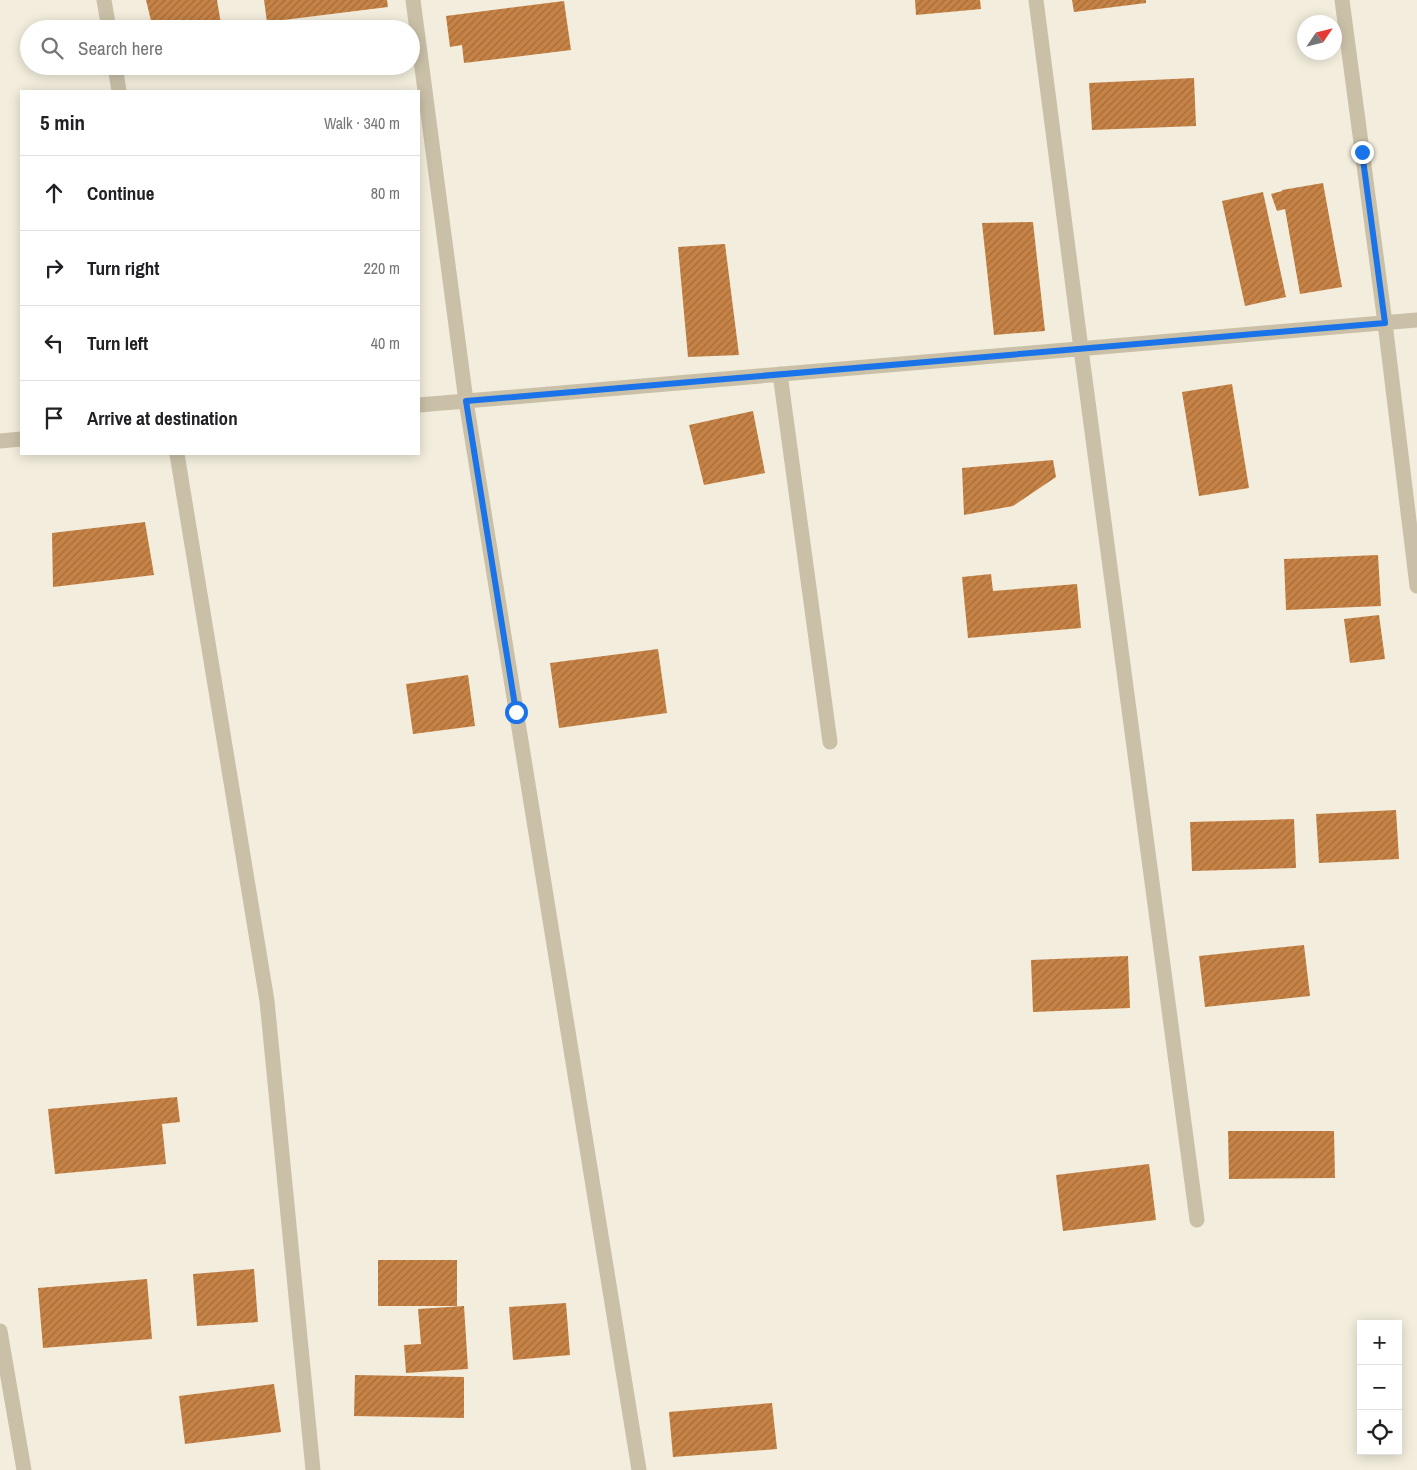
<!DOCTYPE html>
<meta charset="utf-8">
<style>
:root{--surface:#fff;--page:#f2f2f2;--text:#202124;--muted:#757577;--line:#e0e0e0}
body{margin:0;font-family:"Archivo Narrow",sans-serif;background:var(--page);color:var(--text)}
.controls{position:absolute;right:15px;bottom:15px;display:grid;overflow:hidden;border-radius:0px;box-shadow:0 2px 12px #0003}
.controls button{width:45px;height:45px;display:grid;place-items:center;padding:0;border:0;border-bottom:1px solid var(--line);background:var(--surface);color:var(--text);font:25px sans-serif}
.compass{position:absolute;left:1297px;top:15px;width:45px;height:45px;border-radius:50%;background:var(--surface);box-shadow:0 2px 12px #0003;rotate:55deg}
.stop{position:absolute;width:15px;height:15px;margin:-11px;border:4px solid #1a73e8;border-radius:50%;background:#fff}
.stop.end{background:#1a73e8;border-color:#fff;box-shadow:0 1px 5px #0008}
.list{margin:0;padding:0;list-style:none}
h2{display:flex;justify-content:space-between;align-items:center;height:65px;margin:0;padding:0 20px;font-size:21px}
h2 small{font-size:16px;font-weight:400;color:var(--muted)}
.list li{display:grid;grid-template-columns:32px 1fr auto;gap:15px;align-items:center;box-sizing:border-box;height:75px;padding:0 20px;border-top:1px solid var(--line)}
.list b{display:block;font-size:19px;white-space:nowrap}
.list em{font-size:16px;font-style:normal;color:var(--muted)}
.icon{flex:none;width:28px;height:28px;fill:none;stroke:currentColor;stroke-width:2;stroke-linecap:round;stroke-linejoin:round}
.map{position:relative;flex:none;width:1417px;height:1470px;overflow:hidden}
.search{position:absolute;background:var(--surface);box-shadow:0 2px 12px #0003;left:20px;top:20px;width:400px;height:55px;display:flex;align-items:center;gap:12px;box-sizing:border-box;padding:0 18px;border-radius:28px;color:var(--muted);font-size:19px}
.panel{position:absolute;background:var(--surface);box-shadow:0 2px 12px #0003;left:20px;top:90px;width:400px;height:365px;border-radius:0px}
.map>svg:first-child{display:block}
.building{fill:url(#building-hatch)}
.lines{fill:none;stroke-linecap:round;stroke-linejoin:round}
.street{stroke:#cac0a8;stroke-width:15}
.route{stroke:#1a73e8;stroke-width:6}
</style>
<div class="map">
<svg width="1417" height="1470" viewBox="0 0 1417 1470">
<defs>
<pattern id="building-hatch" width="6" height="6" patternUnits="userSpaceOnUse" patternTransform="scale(1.25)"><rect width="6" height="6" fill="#c78346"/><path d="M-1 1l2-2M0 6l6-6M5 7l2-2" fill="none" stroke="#a26c3a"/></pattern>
</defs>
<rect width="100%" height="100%" fill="#f2eddc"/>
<path class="building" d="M146,0H217L221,24L197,29H153Z
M264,0H387L388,7L267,22Z
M915,0H980L981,9L916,15Z
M1072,0H1146V3L1074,12Z
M564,1L571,50L464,63L462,45L450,47L446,16Z
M1194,78L1196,126L1092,130L1089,83Z
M1323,183L1342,287L1300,294L1285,209L1277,211L1271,194L1282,191V190Z
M1263,192L1286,297L1245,306L1222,201Z
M1033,222L1045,331L994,335L982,223Z
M725,244L739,355L688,357L678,247Z
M1232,384L1249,488L1199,496L1182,392Z
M753,411L765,473L704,485L689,425Z
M1053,460L1056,477L1013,506L964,515L962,468Z
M145,522L154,575L53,587L52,533Z
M1378,555L1381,606L1286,610L1284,559Z
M991,574L993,591L1077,584L1081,628L968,638L962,577Z
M1379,615L1385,659L1350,663L1344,619Z
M658,649L667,713L559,728L550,663Z
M468,675L475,726L413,734L406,684Z
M1396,810L1399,859L1319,863L1316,814Z
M1294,819L1296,868L1192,871L1190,822Z
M1304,945L1310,996L1205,1007L1199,956Z
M1128,956L1130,1008L1033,1012L1031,960Z
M177,1097L180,1122L162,1124L166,1164L55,1174L48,1109Z
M1228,1131H1334L1335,1178L1229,1179Z
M1149,1164L1156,1220L1063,1231L1056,1175Z
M378,1260H457V1306H378Z
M254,1269L258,1322L197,1326L193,1274Z
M147,1279L152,1339L43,1348L38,1288Z
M566,1303L570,1355L513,1360L509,1307Z
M464,1306L468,1369L406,1373L404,1345L421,1344L418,1309Z
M355,1375L464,1377V1418L354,1416Z
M274,1384L281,1432L185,1444L179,1396Z
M772,1403L777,1449L673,1457L669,1412Z"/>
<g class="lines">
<path class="street" d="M104,0L109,29
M413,0L466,401L639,1470
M1036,0L1081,349L1197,1220
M1342,0L1385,323L1417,586
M115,66L119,91
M780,374L830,742
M419,405L1417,320
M0,441L21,439
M177,454L267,1001L313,1470
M0,1331L24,1470"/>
</g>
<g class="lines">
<path class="route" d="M516,712L466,401L1385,323L1362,152"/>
</g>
</svg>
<div class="controls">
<button>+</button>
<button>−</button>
<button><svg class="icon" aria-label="locate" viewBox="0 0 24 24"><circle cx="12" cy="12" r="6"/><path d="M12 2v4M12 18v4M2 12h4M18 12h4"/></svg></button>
</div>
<svg class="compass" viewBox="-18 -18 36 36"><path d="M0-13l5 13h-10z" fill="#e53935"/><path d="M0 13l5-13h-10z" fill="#757577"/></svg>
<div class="stop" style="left:516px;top:712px"></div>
<div class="stop end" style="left:1362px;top:152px"></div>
<div class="search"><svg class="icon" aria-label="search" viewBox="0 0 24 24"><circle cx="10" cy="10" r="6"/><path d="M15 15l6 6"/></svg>Search here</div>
<section class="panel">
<h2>5 min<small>Walk · 340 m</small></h2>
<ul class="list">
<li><svg class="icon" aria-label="ahead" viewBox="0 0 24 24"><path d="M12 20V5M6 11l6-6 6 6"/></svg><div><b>Continue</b></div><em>80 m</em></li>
<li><svg class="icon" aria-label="right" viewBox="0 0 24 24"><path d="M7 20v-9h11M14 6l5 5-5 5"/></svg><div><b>Turn right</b></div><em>220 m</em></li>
<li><svg class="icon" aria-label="left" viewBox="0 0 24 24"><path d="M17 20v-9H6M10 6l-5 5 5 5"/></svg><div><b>Turn left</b></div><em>40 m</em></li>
<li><svg class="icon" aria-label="arrive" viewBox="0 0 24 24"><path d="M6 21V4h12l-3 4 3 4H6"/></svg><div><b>Arrive at destination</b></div></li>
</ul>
</section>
</div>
